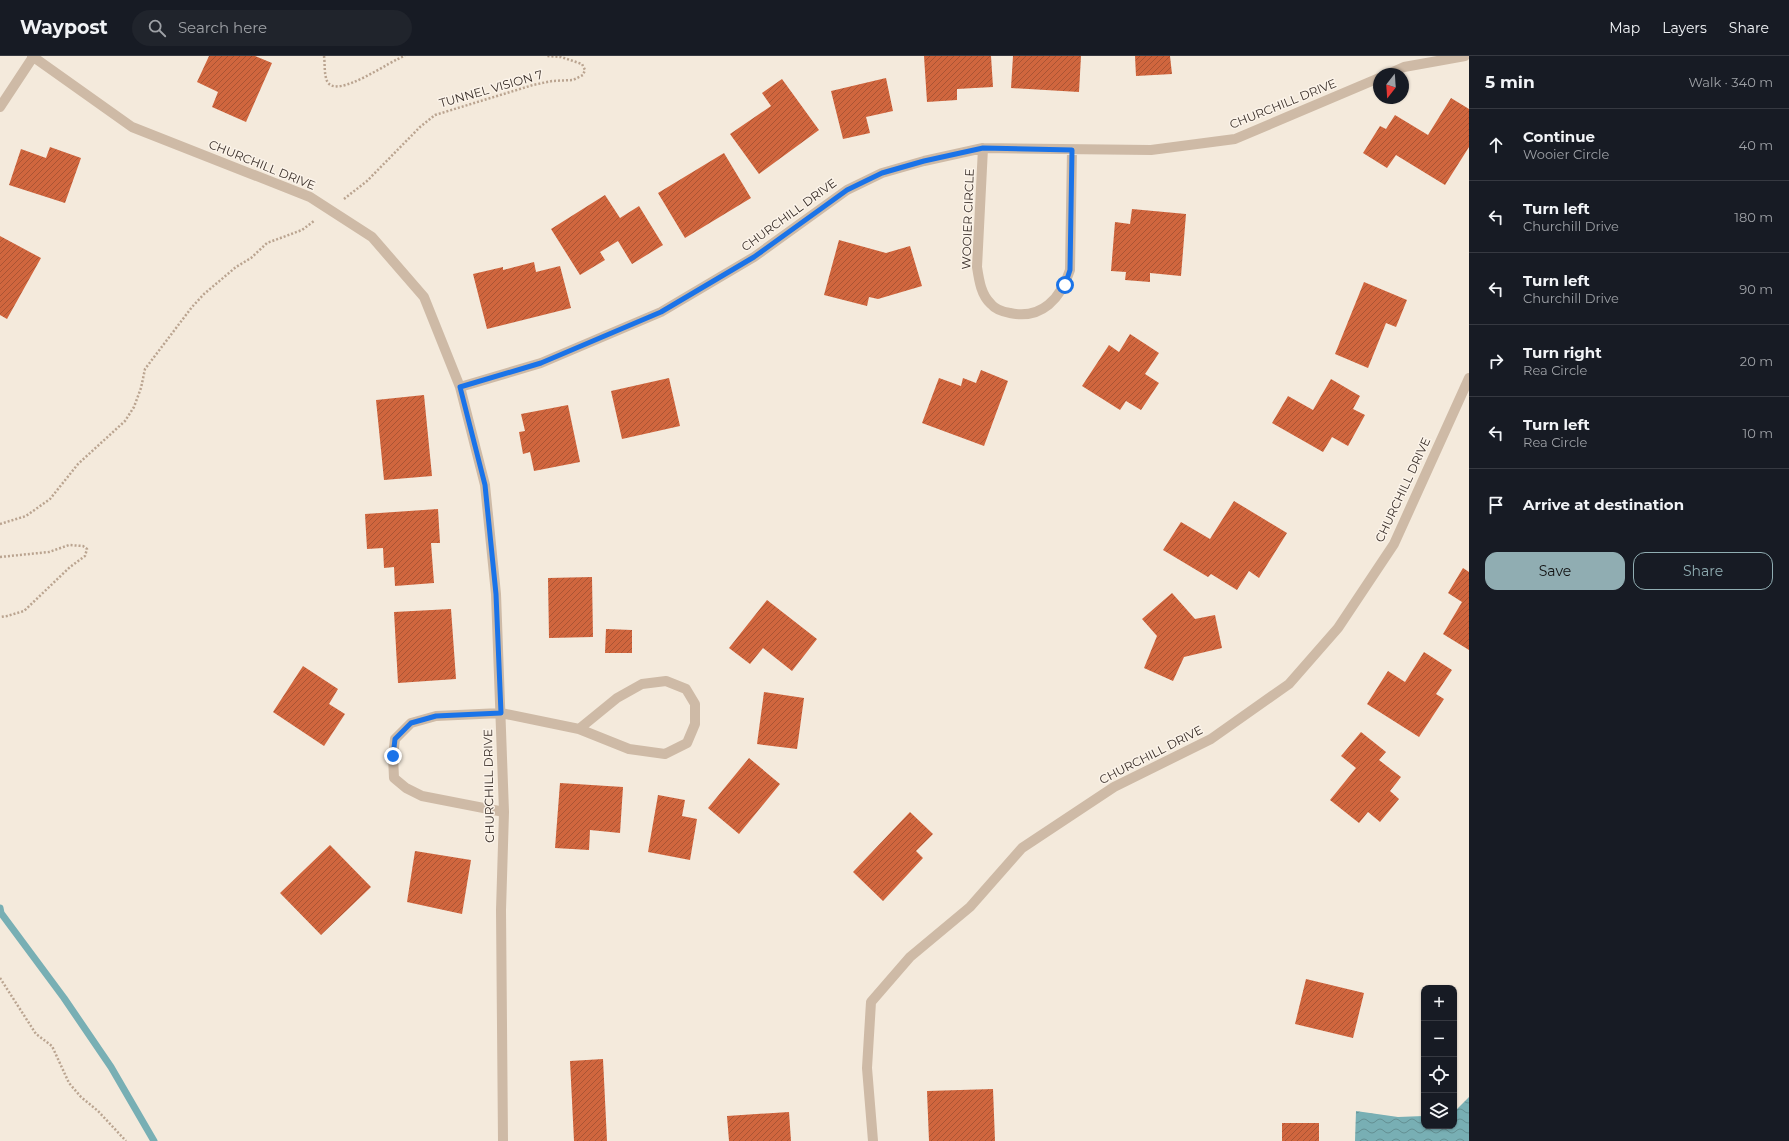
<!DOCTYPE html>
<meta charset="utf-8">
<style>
:root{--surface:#171b24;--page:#20242c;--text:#f1f3f6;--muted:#9ea1a6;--line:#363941;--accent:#90adb2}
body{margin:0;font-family:Montserrat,sans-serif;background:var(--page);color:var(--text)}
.controls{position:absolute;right:12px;bottom:12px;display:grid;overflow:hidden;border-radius:8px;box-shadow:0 1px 3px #0004}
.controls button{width:36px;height:36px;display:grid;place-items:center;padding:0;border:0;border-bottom:1px solid var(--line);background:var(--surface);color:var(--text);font:20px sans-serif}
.compass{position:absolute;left:1373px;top:12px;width:36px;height:36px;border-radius:50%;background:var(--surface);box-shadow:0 1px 3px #0004;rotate:197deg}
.stop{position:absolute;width:12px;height:12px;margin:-9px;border:3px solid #1a73e8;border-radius:50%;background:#fff}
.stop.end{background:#1a73e8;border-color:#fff;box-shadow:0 1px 4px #0008}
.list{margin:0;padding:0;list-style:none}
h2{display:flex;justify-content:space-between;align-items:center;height:52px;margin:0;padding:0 16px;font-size:17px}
h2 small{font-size:13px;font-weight:400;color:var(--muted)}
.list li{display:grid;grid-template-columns:26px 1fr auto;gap:12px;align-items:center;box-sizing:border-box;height:72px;padding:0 16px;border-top:1px solid var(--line)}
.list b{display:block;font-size:15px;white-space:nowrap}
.list p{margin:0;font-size:13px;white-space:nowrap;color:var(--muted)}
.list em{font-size:13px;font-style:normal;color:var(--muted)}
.actions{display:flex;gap:8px;padding:12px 16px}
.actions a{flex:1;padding:9px 0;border:1px solid var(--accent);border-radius:12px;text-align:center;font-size:14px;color:var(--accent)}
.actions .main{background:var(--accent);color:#111}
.icon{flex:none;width:22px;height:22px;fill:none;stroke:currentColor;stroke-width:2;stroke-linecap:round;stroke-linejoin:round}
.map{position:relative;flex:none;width:1469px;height:1085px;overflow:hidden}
header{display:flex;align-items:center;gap:24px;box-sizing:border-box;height:56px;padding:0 20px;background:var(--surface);border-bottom:1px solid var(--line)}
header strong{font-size:19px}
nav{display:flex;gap:22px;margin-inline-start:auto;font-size:14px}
.search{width:280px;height:36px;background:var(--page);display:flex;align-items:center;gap:10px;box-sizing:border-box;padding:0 14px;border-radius:22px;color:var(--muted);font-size:15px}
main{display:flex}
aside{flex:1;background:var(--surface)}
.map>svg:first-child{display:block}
.water{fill:url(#water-waves)}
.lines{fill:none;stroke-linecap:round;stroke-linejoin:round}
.stream{stroke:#78afb4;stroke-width:7}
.building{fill:url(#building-hatch)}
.path{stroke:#baa490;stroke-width:2.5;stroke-dasharray:2 2;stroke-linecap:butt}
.street{stroke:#cebaa6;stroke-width:10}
.route{stroke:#1a73e8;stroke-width:5}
.labels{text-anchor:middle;stroke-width:3;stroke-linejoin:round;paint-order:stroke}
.street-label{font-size:12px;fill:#392e28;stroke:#fbf3e9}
</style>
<header>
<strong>Waypost</strong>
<div class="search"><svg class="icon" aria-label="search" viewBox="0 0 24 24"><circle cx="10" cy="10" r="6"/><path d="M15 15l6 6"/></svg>Search here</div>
<nav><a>Map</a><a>Layers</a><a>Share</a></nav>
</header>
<main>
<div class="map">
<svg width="1469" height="1085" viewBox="0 0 1469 1085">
<defs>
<pattern id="water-waves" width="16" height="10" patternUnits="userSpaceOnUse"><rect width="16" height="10" fill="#78afb4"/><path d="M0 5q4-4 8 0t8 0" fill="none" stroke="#638f92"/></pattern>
<pattern id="building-hatch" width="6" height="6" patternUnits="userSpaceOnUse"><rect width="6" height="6" fill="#d0663e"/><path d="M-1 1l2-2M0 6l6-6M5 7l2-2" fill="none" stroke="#aa5434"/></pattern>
</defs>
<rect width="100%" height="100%" fill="#f4eadc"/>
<path class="water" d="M1469,1041V1085H1355L1356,1055L1398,1061L1424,1060V1070H1454V1056Z"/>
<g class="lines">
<path class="stream" d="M0,852L1,857L64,942L111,1011L154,1085"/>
</g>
<path class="building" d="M209,0H255L272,7L246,66L212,51L218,36L197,26Z
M924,0H991L993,31L957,33V44L927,46Z
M1013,0H1081L1079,36L1011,32Z
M1135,0H1170L1172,18L1136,20Z
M886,22L893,55L866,61L870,77L843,83L831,35Z
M782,23L819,74L759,118L730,78L771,50L762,37Z
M1451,42L1469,53V91L1445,129L1396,99L1387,112L1363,97L1380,70L1386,73L1395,59L1428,79Z
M50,91L81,102L65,147L9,129L21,93L46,102Z
M724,97L751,142L685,182L658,137Z
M605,139L620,162L639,150L663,189L632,208L618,185L600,196L605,204L580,219L551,173Z
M1132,153L1186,158L1181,220L1150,217V226L1125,224L1126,216L1111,215L1115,166L1130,168Z
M0,180L41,202L7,263L0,259Z
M839,184L886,197L910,190L922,230L878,243L869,241L867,250L824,239Z
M534,206L536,216L560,210L571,252L487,273L473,218L503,211V214Z
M1364,226L1407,244L1396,271L1386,267L1368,312L1335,298Z
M1130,278L1159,297L1145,318L1159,327L1141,354L1126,345L1120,354L1082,330L1109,289L1119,296Z
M981,314L1008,325L984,390L922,367L939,322L961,330L963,322L976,327Z
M669,322L680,370L622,383L611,335Z
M1331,323L1360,340L1353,353L1365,359L1348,390L1332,381L1323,396L1272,367L1288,340L1313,354Z
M424,339L432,420L384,424L376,344Z
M568,349L580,406L534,415L530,396L523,398L519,376L525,375L521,358Z
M1234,445L1287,477L1259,522L1249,515L1237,534L1211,518L1208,521L1163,494L1181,466L1210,483Z
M438,453L440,487H431L434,527L395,530L394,511L384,512L383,492L367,493L365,458Z
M1463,512L1469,516V594L1443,578L1462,546L1448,537Z
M592,521L593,581L549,582L548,522Z
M1172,537L1195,563L1215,559L1222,592L1184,601L1173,625L1144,612L1157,580L1142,563Z
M767,544L817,583L792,615L763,592L750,608L729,592Z
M451,553L456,623L398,627L394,556Z
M606,573L632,574V597H605Z
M1424,596L1452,614L1436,638L1444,643L1419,681L1367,648L1388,615L1405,626Z
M303,610L338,633L329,648L345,658L324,690L273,656Z
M764,636L804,642L797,693L757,688Z
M1361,676L1386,696L1379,704L1401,721L1390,735L1399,743L1380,766L1368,756L1359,767L1330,744L1356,712L1341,700Z
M749,702L780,728L739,778L708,752Z
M560,727L623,731L620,777L590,774L589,794L555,792Z
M658,739L685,744L682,760L697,763L690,804L648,796Z
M910,756L933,778L916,795L923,802L883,845L853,816Z
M330,789L371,831L321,879L280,837Z
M415,795L471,804L462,858L407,846Z
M1306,923L1364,937L1353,982L1295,968Z
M603,1003L607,1085H574L570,1005Z
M993,1033L995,1085H929L927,1035Z
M789,1056L791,1085H729L727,1060Z
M1282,1067H1319V1085H1282Z"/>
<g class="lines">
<path class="path" d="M324,0C325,7 324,18 327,25C336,45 392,3 405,0
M344,143L367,125L420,71L435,59L533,29L552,25L573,24L583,19L585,14L582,8L561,1L547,0
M0,468L26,460L50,443L78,408L125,365L134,351L141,332L145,313L192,251L204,238L236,211L251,202L267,187L302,174L314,165
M0,501L49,496L69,489L83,490L87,493L85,500L70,511L24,555L7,560L0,561
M0,922L36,978L52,990L69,1027L81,1041L98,1055L126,1085"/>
<path class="street" d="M32,0L132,71L310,141L372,181L424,241L460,331L485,429L496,538L504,756L501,854L503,1085
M1388,18L1404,11L1465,0
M0,51L33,1
M983,92L977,211C979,224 981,239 991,248C995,253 1004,256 1010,257C1042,264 1061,242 1070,214L1072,94
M460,331L541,307L661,256L754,201L847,134L882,117L924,105L983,92L1151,94L1235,83L1379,22
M504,756L422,740L406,732L394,722L393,700L395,683L411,667L436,660L501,657L579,673L629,693L665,698L687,687L695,668V648L686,633L666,625L642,628L617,642L579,673
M873,1085L867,1012L871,946L910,901L970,851L1022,792L1114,731L1211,683L1289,628L1338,572L1394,488L1469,322"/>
</g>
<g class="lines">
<path class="route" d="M393,700L395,683L411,667L436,660L501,657L496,538L485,429L460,331L541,307L661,256L754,201L847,134L882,117L924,105L983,92L1072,94L1070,214L1065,229"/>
</g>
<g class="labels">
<g class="street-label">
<text transform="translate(491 33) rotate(-16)" y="4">TUNNEL VISION 7</text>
<text transform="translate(1283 48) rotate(-22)" y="4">CHURCHILL DRIVE</text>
<text transform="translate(262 109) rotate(22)" y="4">CHURCHILL DRIVE</text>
<text transform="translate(789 159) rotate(-36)" y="4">CHURCHILL DRIVE</text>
<text transform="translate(968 163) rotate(-88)" y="4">WOOIER CIRCLE</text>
<text transform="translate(1403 434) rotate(-65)" y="4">CHURCHILL DRIVE</text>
<text transform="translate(1151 699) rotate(-27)" y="4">CHURCHILL DRIVE</text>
<text transform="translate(489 730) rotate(-91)" y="4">CHURCHILL DRIVE</text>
</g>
</g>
</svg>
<div class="controls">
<button>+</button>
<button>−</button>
<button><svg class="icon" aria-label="locate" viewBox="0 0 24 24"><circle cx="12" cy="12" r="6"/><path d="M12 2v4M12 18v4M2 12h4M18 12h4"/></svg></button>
<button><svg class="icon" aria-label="layers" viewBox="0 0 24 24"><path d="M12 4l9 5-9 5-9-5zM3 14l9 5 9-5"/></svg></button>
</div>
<svg class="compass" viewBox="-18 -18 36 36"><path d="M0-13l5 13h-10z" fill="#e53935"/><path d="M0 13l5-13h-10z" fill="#9ea1a6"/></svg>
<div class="stop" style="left:1065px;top:229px"></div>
<div class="stop end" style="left:393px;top:700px"></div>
</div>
<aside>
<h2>5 min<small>Walk · 340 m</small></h2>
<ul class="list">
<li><svg class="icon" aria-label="ahead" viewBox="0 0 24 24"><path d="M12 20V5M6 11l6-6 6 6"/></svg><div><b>Continue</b><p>Wooier Circle</p></div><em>40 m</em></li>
<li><svg class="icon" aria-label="left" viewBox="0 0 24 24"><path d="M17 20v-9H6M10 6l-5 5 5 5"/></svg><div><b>Turn left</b><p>Churchill Drive</p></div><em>180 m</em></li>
<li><svg class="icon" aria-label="left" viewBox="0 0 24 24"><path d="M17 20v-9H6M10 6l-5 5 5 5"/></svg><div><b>Turn left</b><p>Churchill Drive</p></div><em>90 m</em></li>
<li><svg class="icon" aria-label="right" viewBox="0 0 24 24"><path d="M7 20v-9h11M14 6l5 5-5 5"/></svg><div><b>Turn right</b><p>Rea Circle</p></div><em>20 m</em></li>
<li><svg class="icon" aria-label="left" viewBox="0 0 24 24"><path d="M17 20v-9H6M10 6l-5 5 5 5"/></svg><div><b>Turn left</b><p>Rea Circle</p></div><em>10 m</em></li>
<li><svg class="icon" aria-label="arrive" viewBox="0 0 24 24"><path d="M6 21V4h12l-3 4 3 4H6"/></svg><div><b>Arrive at destination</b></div></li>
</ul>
<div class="actions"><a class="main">Save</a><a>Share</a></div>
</aside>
</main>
